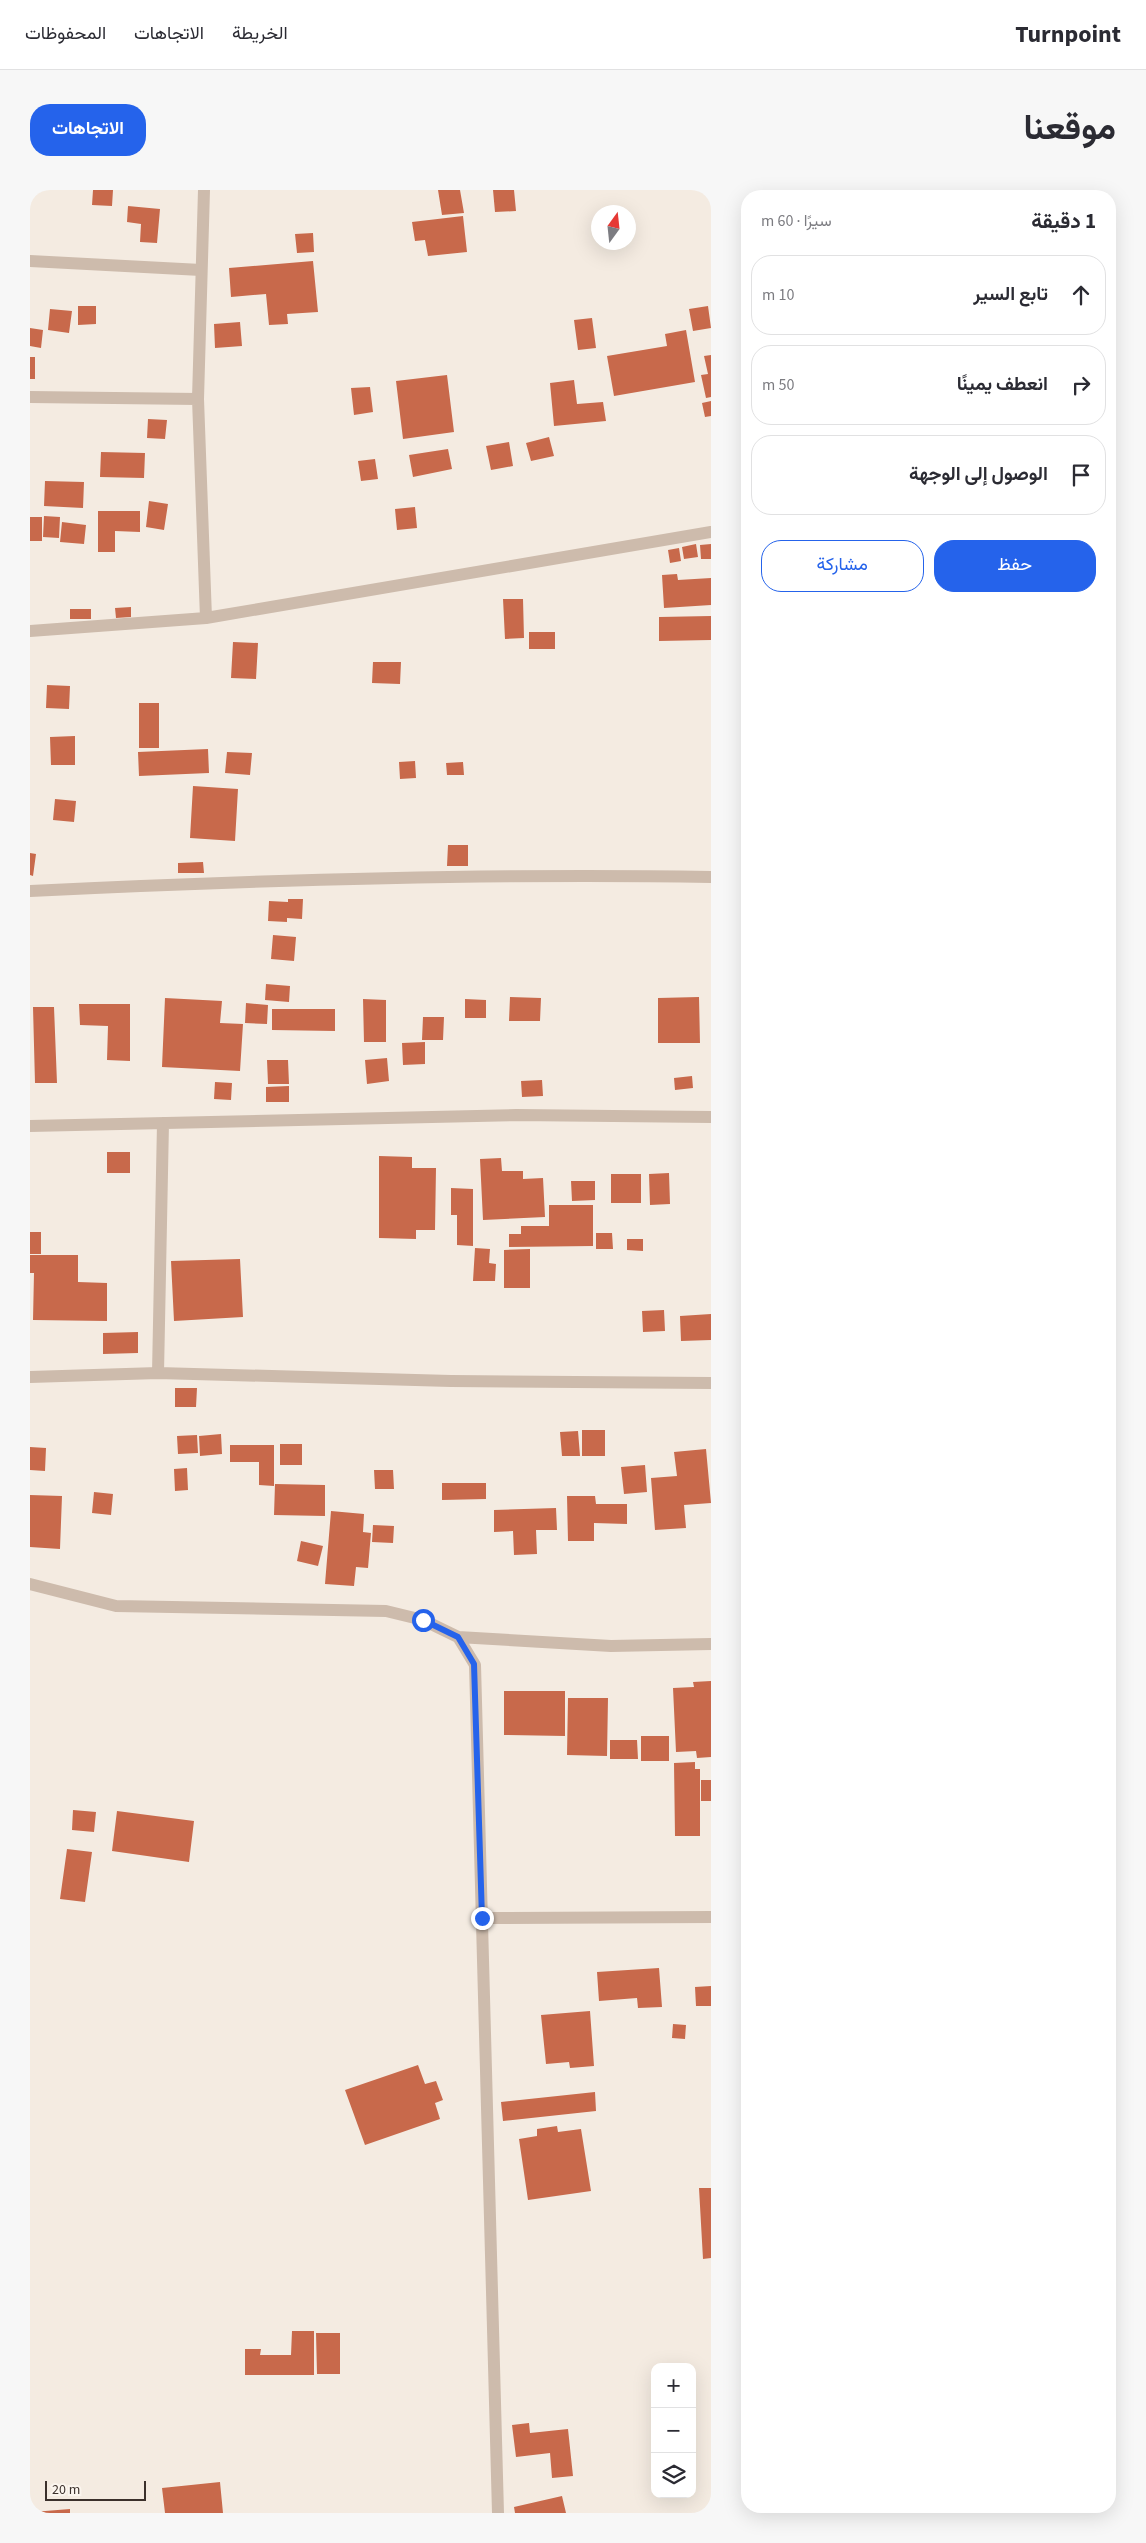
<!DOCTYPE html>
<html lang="ar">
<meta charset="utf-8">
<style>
:root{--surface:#fff;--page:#f7f7f7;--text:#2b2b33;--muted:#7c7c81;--line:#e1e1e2;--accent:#2563eb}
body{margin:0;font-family:"Source Sans 3",Vazirmatn,sans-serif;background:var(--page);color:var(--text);direction:rtl}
.controls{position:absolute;right:15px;bottom:15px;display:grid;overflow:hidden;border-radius:10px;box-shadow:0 5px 20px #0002}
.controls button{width:45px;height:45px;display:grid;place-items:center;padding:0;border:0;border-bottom:1px solid var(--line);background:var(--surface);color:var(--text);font:25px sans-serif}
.compass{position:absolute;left:561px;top:15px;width:45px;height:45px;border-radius:50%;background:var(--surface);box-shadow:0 5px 20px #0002;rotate:15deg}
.scale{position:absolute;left:15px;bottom:12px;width:101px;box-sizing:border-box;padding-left:5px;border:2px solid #3b302b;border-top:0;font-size:14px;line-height:18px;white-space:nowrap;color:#3b302b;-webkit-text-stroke:4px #fbf5ee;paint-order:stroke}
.stop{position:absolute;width:15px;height:15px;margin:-11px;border:4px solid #2563eb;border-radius:50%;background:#fff}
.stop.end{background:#2563eb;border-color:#fff;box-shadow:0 1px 5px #0008}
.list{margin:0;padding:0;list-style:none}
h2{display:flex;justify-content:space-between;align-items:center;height:65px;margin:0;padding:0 20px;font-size:21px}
h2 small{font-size:16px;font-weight:400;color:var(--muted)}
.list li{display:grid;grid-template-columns:32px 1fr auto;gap:15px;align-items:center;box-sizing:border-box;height:80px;margin:0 10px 10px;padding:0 10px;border:1px solid var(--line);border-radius:20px}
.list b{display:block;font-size:19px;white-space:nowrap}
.list em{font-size:16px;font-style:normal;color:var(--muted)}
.actions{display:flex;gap:10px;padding:15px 20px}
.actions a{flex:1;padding:11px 0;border:1px solid var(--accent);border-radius:20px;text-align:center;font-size:18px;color:var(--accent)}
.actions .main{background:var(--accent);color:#fff}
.icon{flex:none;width:28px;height:28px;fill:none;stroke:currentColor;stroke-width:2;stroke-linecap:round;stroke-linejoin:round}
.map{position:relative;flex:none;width:681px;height:2323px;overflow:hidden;direction:ltr;border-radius:20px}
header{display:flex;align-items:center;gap:30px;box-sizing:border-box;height:70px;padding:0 25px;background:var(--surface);border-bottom:1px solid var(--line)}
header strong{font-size:24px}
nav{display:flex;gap:28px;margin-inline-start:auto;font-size:18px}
.intro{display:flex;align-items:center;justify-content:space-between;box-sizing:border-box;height:120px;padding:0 30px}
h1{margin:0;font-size:35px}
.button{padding:12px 22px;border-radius:20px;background:var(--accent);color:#fff;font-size:18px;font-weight:700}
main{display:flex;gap:30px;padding:0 30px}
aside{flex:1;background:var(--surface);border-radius:20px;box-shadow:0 5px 20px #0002}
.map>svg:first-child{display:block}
.building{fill:#c8694b}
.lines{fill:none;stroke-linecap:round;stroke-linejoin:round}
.street{stroke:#cdbbac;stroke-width:12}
.route{stroke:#2563eb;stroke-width:6}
</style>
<header>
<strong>Turnpoint</strong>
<nav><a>الخريطة</a><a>الاتجاهات</a><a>المحفوظات</a></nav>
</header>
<div class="intro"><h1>موقعنا</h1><a class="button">الاتجاهات</a></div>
<main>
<aside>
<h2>1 دقيقة<small>سيرًا · 60 m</small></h2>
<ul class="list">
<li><svg class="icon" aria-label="ahead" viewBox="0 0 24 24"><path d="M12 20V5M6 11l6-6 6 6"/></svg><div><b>تابع السير</b></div><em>10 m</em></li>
<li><svg class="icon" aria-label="right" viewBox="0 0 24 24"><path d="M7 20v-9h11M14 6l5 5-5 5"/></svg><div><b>انعطف يمينًا</b></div><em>50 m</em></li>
<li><svg class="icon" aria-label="arrive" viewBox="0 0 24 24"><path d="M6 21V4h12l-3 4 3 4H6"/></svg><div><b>الوصول إلى الوجهة</b></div></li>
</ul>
<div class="actions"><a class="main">حفظ</a><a>مشاركة</a></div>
</aside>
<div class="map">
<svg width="681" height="2323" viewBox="0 0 681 2323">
<rect width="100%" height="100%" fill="#f4ebe1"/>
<path class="building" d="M63,0H83L82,16L62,15Z
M408,0H430L434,23L412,25Z
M463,0H484L486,21L465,22Z
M98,16L130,19L127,53L110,52L111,34L97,32Z
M433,26L437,62L398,66L395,50L385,51L382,32Z
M283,43L284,62L267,63L265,44Z
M283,71L288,122L257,124L258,134L239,135L236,104L201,107L199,78Z
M48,116H66V134L48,135Z
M678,116L681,138L663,141L659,119Z
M20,119L42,121L39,143L18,140Z
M562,128L566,158L548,160L544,130Z
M210,132L212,156L185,158L184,134Z
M0,138L13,140L11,158L0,156Z
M656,140L665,192L584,206L577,166L637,156L635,144Z
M681,165V207L676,208L671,185L678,184L674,166Z
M0,167H5V189H0Z
M417,185L424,242L373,249L366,191Z
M544,190L547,214L573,212L576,231L524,236L520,193Z
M340,197L343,222L324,225L321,198Z
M681,211V226L675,227L672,213Z
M118,229L137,230L135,249L117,248Z
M519,247L524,266L501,271L496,253Z
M479,252L483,276L461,280L456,256Z
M418,259L422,279L383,287L379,265Z
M71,262L115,263L114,288L70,287Z
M345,269L348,289L331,291L328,271Z
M15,291L54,292L53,318L14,316Z
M119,311L138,314L134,340L116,337Z
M385,317L387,338L367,340L365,319Z
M68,321H110V342L85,341V362H68Z
M14,326L30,327L29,348L13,347Z
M0,327H12V351H0Z
M32,332L56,335L54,354L30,352Z
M666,354L668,367L654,369L652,357Z
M681,354V369H671L670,355Z
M649,358L651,371L640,373L638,360Z
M647,384L648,390L681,388V415L634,418L632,385Z
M473,409H493L494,448L475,449Z
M101,417V427L86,428L85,418Z
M40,419H61V429H40Z
M681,426V450L629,451V427Z
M499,442H525V459H499Z
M203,452L228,453L226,489L201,488Z
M343,472H371L370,494L342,493Z
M17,495L40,496L39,519L16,518Z
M109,513H129V558H109Z
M45,546V575H21L20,547Z
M178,559L179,583L109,586L108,562Z
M197,562L222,563L220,585L195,583Z
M385,571L386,588L370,589L369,572Z
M433,572L434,585H417L416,573Z
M163,596L208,599L205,651L160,648Z
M25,609L46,611L44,632L23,630Z
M418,655H438V676H417Z
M0,663L6,664L3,686L0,685Z
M173,672L174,683H148V673Z
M258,709H273L272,729L257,728V732L238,731L239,711L258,712Z
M243,745L266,747L264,771L241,769Z
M236,794L260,796L259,812L235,810Z
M480,807L511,808L510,831H479Z
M669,807L670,853H628V808Z
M135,808L192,811L190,833L213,834L210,881L132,877Z
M333,809L356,810V852H334Z
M435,809L456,810V828H435Z
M216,813L238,815L237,834L215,833Z
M49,814H100V871L77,870L78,836L50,835Z
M3,817H24L27,893H5Z
M242,819H305V841L242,840Z
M393,827H414L413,850H392Z
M395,852V874L373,875L372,853Z
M357,868L359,891L337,894L335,870Z
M237,870H258L259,894H238Z
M662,886L663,898L645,900L644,888Z
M512,890L513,906L492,907L491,891Z
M185,892L202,893L201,910L184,909Z
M259,896V912H236V897Z
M77,962H100V983H77Z
M349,966L382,967V978H406L405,1040H386V1049L349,1048Z
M471,968L472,981H493V989L513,988L515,1027L453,1030L450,969Z
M639,983L640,1014L620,1015L619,984Z
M581,984H611V1013H581Z
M541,991H565V1010L542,1011Z
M421,998L443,999V1056L427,1055V1025H421Z
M519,1015H563V1056L479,1057V1044H491V1036H519Z
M0,1042H11V1064H0Z
M566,1043H582L583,1059H566Z
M597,1049H613V1061L597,1060Z
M445,1058L460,1059L459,1073L466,1074L465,1091H443Z
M500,1059V1098H474V1060Z
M0,1065H48V1092L77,1093V1131L3,1130L4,1083H0Z
M210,1069L213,1127L144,1131L141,1071Z
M634,1120L635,1141L613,1142L612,1121Z
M681,1124V1150L651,1151L650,1126Z
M108,1142V1163L73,1164V1143Z
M145,1198H167L166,1217H145Z
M552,1240H575V1266H552Z
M548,1241L550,1266H532L530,1242Z
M191,1244L192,1264L170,1266L169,1246Z
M167,1245L168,1263L148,1264L147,1246Z
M250,1254H272V1275H250Z
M200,1255H244V1296L229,1295V1272H200Z
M0,1257L16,1258L15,1281L0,1280Z
M676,1259L681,1313L654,1315L656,1338L625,1340L621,1288L647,1286L644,1262Z
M615,1275L617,1302L594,1304L591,1277Z
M157,1278L158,1300L145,1301L144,1279Z
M344,1280H363L364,1299H345Z
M412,1293H456V1309L412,1310Z
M245,1294L295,1295V1326L244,1325Z
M64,1302L83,1304L81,1325L62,1323Z
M0,1305L32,1306L30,1359L0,1357Z
M537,1306H565L566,1314H597V1334L564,1333V1351H538Z
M526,1318L527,1340H506L507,1364L484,1365L483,1341L464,1342V1320Z
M301,1321L334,1324L333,1342L341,1343L338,1378L326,1377L324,1396L295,1394Z
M343,1335L364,1336L363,1353L342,1352Z
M271,1351L293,1356L288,1376L267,1371Z
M681,1491V1567L667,1568L666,1561L646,1562L643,1498L664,1497L663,1492Z
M474,1501H535V1546L474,1545Z
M538,1508H578L577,1566L537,1565Z
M611,1546H639V1571H611Z
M580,1550H607L608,1569H580Z
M665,1572V1579H670V1646H645L644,1573Z
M671,1590H681V1611H671Z
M43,1620L66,1622L64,1642L42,1640Z
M87,1621L164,1631L159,1672L82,1661Z
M37,1659L62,1662L55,1712L30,1709Z
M629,1778L632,1817L608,1818L607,1808L569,1811L567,1782Z
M681,1796V1816H666L665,1797Z
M560,1821L564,1876L540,1878L539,1872L516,1874L511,1825Z
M643,1834L656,1835L655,1849L642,1848Z
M388,1875L395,1894L406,1891L413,1910L405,1913L410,1929L335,1955L315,1900Z
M565,1902L566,1921L473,1931L471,1912Z
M527,1936L528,1942L551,1939L561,2001L498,2010L489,1949L507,1946V1939Z
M669,1998H681V2068L673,2069Z
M262,2141H284V2185H215V2159H231L230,2165H261Z
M286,2143H310V2184H287Z
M499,2233L500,2243L538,2239L543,2286L522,2288L520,2263L486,2267L482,2235Z
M190,2292L193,2323H135L132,2298Z
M532,2306L536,2323H485L484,2317Z
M40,2319V2323H3V2322Z"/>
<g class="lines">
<path class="street" d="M174,0L168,209L176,428
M0,71L171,80
M0,207L168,209
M0,441L176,428L681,342
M0,701C226,690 454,683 681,687
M0,936L486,925L681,927
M128,1183L133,933
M0,1187L128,1183L421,1191L681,1193
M0,1394L86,1416L356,1421L393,1430L428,1447L445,1475L468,2323
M428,1447L581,1456L681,1454
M452,1728L681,1727"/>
</g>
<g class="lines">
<path class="route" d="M393,1430L428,1447L444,1474L452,1728"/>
</g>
</svg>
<div class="controls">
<button>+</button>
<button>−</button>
<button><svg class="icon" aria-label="layers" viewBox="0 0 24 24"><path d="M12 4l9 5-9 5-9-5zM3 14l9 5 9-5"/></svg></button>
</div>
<svg class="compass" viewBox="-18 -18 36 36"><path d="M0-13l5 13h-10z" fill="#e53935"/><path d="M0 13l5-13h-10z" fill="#7c7c81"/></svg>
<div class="scale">20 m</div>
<div class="stop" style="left:393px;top:1430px"></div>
<div class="stop end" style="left:452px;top:1728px"></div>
</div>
</main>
